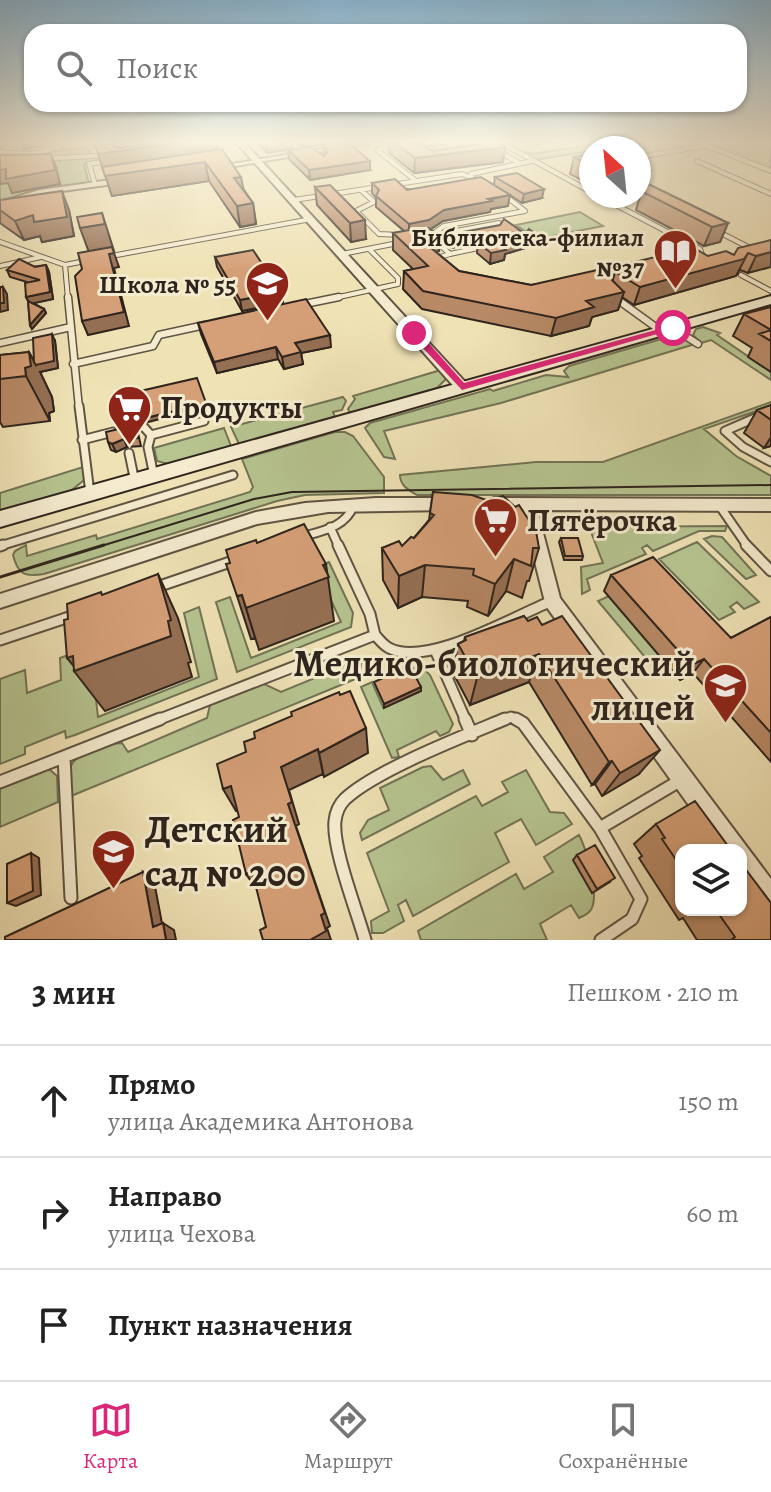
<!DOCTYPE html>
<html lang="ru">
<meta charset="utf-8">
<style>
:root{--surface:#fff;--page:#f2f2f2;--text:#222;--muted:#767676;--line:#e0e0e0;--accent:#db2777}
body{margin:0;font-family:Alegreya,serif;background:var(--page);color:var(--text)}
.controls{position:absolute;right:24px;bottom:24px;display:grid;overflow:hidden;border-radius:16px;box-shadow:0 2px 6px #0004}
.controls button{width:72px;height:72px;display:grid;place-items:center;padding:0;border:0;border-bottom:2px solid var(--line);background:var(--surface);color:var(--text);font:40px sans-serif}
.compass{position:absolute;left:579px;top:136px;width:72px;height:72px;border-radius:50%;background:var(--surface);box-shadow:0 2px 6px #0004;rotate:333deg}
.stop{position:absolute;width:24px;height:24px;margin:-18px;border:6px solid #db2777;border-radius:50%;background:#fff}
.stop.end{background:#db2777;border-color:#fff;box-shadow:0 2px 8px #0008}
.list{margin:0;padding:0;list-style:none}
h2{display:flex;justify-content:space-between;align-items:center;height:104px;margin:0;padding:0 32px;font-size:34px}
h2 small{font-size:26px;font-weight:400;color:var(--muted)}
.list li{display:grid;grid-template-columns:52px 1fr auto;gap:24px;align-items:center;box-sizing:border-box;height:112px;padding:0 32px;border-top:2px solid var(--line)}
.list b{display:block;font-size:30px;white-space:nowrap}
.list p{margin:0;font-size:26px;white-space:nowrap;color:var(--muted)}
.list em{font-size:26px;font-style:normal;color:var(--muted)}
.icon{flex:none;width:44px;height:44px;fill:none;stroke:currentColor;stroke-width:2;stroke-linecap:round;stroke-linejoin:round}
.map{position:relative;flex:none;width:771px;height:940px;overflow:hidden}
.search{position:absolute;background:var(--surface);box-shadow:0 2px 6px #0004;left:24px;right:24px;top:24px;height:88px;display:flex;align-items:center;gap:20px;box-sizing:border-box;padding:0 28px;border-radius:24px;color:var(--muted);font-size:30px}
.sheet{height:440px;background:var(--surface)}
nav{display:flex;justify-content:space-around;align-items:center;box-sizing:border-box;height:112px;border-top:2px solid var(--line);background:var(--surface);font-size:22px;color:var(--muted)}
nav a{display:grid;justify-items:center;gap:4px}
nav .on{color:var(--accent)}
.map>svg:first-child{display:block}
.green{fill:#b6c490;stroke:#727456;stroke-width:2}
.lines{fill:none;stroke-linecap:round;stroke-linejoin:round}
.service-far4-casing{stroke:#5e5443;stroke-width:6}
.service-far3-casing{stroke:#5e5443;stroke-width:9}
.service-far2-casing{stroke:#5e5443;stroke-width:11}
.service-far1-casing{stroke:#5e5443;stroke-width:13}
.service-casing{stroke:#5e5443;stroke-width:15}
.minor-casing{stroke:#5e5443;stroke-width:4}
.tertiary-casing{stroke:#5e5443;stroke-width:4}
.secondary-casing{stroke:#2e241d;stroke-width:4}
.service-far4{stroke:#f5eccf;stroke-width:4}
.service-far3{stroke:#f5eccf;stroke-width:6}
.service-far2{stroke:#f5eccf;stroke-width:7}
.service-far1{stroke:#f5eccf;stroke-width:9}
.service{stroke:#f5eccf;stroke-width:11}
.minor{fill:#f5eccf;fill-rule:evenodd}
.tertiary{fill:#f5eccf;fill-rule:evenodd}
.secondary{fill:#f5eccf;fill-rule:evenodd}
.tram-far1{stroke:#2e241d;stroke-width:2}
.tram{stroke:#2e241d;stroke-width:3}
.wall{fill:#b78966;stroke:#2e241d;stroke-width:2;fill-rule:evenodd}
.shaded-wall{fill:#956f53;stroke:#2e241d;stroke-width:2}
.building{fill:#d59f77;stroke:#2e241d;stroke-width:2}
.route{fill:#db2777}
.labels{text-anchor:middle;stroke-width:6;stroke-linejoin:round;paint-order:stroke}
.far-poi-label{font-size:26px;font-weight:bold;fill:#2e241d;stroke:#f5eccf;text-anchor:end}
.poi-label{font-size:32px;font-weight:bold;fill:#2e241d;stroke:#f5eccf;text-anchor:start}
.near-poi-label{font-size:38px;font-weight:bold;fill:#2e241d;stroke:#f5eccf;text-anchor:end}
</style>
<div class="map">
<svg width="771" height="940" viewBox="0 0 771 940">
<rect width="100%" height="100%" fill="#efe2b5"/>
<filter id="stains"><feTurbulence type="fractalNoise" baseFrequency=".0025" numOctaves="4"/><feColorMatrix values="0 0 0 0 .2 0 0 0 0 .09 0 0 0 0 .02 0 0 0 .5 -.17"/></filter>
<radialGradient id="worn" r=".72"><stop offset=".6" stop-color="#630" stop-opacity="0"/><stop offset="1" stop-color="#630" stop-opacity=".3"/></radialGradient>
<path class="green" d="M191,141H228L84,164L89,184L37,191L0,202V159L87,147L90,154Z
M616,141L646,142L591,148V151L535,160L518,150L532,154Z
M699,141H771V169Z
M580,212L603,226L537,239L516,225Z
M703,327L720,333L717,335L771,372V380L711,340L701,343L693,335L696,329Z
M675,335L695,344L501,403L384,431L395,459L384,457L365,428L370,423L490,389L493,391L546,375L568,377L564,371L569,366Z
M441,370L447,378L437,388L350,413L348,409L355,399L353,396Z
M343,397L346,401L342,410L333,412L335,417L239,444L231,427Z
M771,402V406L704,429L736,456L771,476V495H417C409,490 400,486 400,475L536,462H603Z
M224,428L231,446L168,464L157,461L154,448Z
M335,432H345L353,436L384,477V493L305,495L277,501L44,574C25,577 18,575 13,555L15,551L26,545L27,556L96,535L97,539L250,492L253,487L242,459Z
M83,467L84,480L72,490L0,510V493Z
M727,526L725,531H699L653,551L647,545L642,548L646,554L587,579L590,590L582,594L581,567L603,563L589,527Z
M712,536L722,537L756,575L746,579L704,539Z
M697,542L759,602L744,609L737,602L730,607L735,612L719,620L659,559Z
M329,562L353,613L351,627L237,672L216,602L230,597L251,658L341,622L316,567Z
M609,596L671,669L660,675L598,601Z
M199,607L217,679L75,735L66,738L65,731L25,747V754L0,764V679L25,670L27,693L61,680L60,658L90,647L98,717L199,677L184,613Z
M356,661H362L358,677L353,680L71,796C70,788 68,777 70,769C73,753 107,743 122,743L128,752L207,718L210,705L214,702L262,683L281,692Z
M415,667H422L430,675L453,724L449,732L440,736L436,731L397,750L399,757L392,758L361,687L372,682L383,707Z
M431,766L443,780L463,770L470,784L362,840L360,833L368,820L389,810L380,788L423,767Z
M49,769L57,776L58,802L0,827V787Z
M526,770L550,812L564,813L572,824L536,845L521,819L495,833L509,862L413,916L406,900L398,905L404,921L383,933H372L371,921L389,911L367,853L476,796L482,806L508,792L502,782Z
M579,835C587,850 597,888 593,905C591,913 585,915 579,918L571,905L540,924L547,940H421L418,931L516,874L524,889L553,872L544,857Z"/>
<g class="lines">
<defs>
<path id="service-far4" d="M290,141L302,152
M481,141L519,163
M498,141L591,192
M695,141L771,171
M532,142L559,141
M91,143L104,141
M395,145L377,150L416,181
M93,151L168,141
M0,152L31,154L61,147L60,141
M425,152L465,146L471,149
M639,157L704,146
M46,159L105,155
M697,161L771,194
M471,174L532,161
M95,184L89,164L107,161
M391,185L462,174L483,182
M361,190L374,202L356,211L379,234L400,235
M599,196L700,249L702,254
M294,200L378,187
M499,223L430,236L444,226L525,211L504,195
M717,231L752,249
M433,239L450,254L440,257L441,262
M0,242L65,265L90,260
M342,254L403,242
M450,254L487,246
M106,257L311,219
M65,265L68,299
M0,266L41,257
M741,275L771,291
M613,296L617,299
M330,299L398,284V278L369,249"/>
<path id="service-far3" d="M68,297L79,408
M614,297L661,331
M300,305L339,297
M673,328L698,344
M0,343L71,327
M73,364L153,346L159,335L205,325"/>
<path id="service-far2" d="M79,406L90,493
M771,411L725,431L743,447L771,462
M129,428L142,425L151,435L148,447L154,476
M151,435L204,421
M82,440L113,432
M129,453L135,482
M719,505L748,547
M330,527L339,547
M301,537C322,531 347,527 354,504
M0,546L233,475"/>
<path id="service-far1" d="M746,545L771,571
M0,546L3,545
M154,588L236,560
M375,635C379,639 383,645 389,648C427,668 514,616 552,601
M0,640L78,614
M435,650L466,721
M155,721L375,635L370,614L338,545
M500,721L511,717L520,721"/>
<path id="service" d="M465,719L472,735
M516,719L523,723L600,828L641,899L632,919L601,940
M64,757L71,898
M0,782L160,719
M600,828L681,780
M365,940C357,911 332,848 335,821C336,812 339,805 345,799C376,770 464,736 505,719"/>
<path id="minor" d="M0,141H5L0,148Z
M369,141H384L217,169L214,167Z
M125,178L128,182L40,194L0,206V202L39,190Z
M376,498H449L454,500L456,504L454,508L449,510L328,512L257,524L0,608V594L256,512L305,503Z
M494,498L771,499V511L537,510L560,598L771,879V911L762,908L741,878V850H721L546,606L522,510L489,508L487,504L489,500Z"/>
<path id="tertiary" d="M235,141H243L467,384L469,387L467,390H457Z"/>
<path id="secondary" d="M771,296V304L0,527V511Z"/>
</defs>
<use href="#service-far4" class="service-far4-casing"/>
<use href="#service-far3" class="service-far3-casing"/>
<use href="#service-far2" class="service-far2-casing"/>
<use href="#service-far1" class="service-far1-casing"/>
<use href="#service" class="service-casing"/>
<use href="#minor" class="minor-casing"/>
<use href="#tertiary" class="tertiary-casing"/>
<use href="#secondary" class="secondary-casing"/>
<use href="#service-far4" class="service-far4"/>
<use href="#service-far3" class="service-far3"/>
<use href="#service-far2" class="service-far2"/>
<use href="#service-far1" class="service-far1"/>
<use href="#service" class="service"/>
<use href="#minor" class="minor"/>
<use href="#tertiary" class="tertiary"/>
<use href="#secondary" class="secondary"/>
<path class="tram-far1" d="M98,547L254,499L292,492L771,485"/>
<path class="tram" d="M0,577L104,545"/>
</g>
<path class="wall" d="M107,141H130L111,144L117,148L217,150L253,203L256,224L240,227L209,181L112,196L95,144L108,143Z
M256,141H291L267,153Z
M297,141H348L304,147Z
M385,141H483V143L505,147L503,162L414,173L389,153V143H386ZM464,141L474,145L433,151L424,147Z
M323,145L370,170L310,180L289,159L288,150L324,156L325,155Z
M591,154V185L570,174L574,157Z
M639,164L646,183L728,223L720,242L704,246L636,210L643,187L639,188Z
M495,177L542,198L522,203L494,185Z
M372,183L508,206L491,209L490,212L443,221L431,229L439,251H435L459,271L531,285L708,256L734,255L771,240L748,273L740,270L736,276L634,305L622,297L618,310L592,317L589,326L551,336L422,309L403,289L404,271L413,269L393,250V233L404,231L376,207V198L372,193Z
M315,187L366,239L351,242L317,205Z
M0,200L69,210L74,236L42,242L40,236L24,240L0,223Z
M521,231L451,248L441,239V236Z
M478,243L535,245L505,254L504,260L490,264L477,253Z
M215,257L281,292L283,303L242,311L217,267Z
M46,265L49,272L53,299L33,303L44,309L46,313L32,329L30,325L28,301L26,297L27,282L10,277L7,270Z
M771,307V372L748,357L752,348L733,336L744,314Z
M198,323L331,347L301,353L303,364L284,369L278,359L217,373L201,334Z
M55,341L58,368L40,372L52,397L54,411L49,413L50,421L3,427L0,422V355L29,352L34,362Z
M771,405V446L764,448L744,433L757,410Z
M138,433L141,446L127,447L116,452L111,450L108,442Z
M433,492L539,548L529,581H527L522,598L506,591L488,616L467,607L468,601L422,597L398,608L383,580L382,548L402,546L414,538L429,520Z
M561,538L583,556L582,560H564L559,542Z
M611,575L731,638L771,617V762L693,673L680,680L604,591Z
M524,616L639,774L602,796L595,784L592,785L529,682L470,705L453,673L458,644L464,641L465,637Z
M656,824L681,850V910H741L771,940H697L683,918L679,920L639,858L642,856L634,844Z
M577,855L610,882L592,893L573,860Z"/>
<path class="shaded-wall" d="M21,141H46V145L24,149Z
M107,141H130L108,144Z
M190,141H216L219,160L205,162L209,181L112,196L98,154Z
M266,141H291L292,149L267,153Z
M304,141H348L304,147Z
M413,141H464L416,148Z
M505,147L503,162L414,173L415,158Z
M51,154L56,167L60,184L12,193L8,183L0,184V170Z
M370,161V170L310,180L309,170Z
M650,170L645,187L639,188V172Z
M241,177L245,197L234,178Z
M544,189L542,198L522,203L524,194Z
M62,191L69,210L74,236L42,242L40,236L24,240L15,221Z
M510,195L508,206L491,209L490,212L443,221L428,231L417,230V234L409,235V224L444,210Z
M253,203L256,224L240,227L237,206Z
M102,213L114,251L90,255L80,228Z
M365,220L366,239L351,242L350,223Z
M728,223L720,242L704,246L712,227Z
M521,231L520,234L451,248V245Z
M537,235L535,245L505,254L504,260L490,264L491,253L501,246Z
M440,237L439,251L427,253L428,239Z
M771,252V267L748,273L756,256Z
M114,253L119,267L114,268L129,326L88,335L82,321L109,254Z
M748,253L736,276L634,305L640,287Z
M46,265L49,272L53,299L30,304L26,297L50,292Z
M615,272L610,290L624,292L618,310L592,317L589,326L551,336L556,318L586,301L612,280Z
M3,287L7,294L8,310L0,312V303Z
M281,292L283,303L242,311L240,300Z
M44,309L46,313L32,329L30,325Z
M52,334L55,341L58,368L40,372L52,397L54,411L49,413L50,421L26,376L25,368L29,352L36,365Z
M330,335L331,347L301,353L303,364L284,369L282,357L295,343Z
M276,347L278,359L217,373L214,362Z
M206,403L207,407L148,422L146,418Z
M140,415L141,419L119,424L118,420Z
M771,437V446L764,448Z
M124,439L127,447L116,452L112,444Z
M514,559L506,591L488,616L495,584Z
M326,564L334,621L259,650L246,608Z
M425,565L422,597L398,608L399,576Z
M158,574L178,618L191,662L188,663L192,677L105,711L74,671L77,670L67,658Z
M242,595L255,638L251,639L237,596Z
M539,654L529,682L470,705L477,678Z
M704,659L693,673L680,680L691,665Z
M421,687V691L384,708V704Z
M366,728L368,753L324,777L319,753Z
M318,749L323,774L289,790L299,824L296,826L330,926L327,928L331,940H310L288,804L281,767Z
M660,750L639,774L602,796L620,773Z
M612,761L595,784L592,785L609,762Z
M231,786L243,808L236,811L223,789Z
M31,853L39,858L41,895L16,906L7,903Z
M252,871L258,891L246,874Z
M143,872L154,881L164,934L153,927Z
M163,923L174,930L176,940H166Z"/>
<path class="building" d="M171,141H190L98,154L95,144L110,143L117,148Z
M346,141L370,161L309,170L288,150L311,147L324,156L328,151L323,145Z
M392,141H414L415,143L433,151L497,141L505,147L415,158Z
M222,149L241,177L234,178L253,203L237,206L205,162L105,176L102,167Z
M51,154L55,170L6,179V169L0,170V155Z
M591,154V166L574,157Z
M639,164L650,170L639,172Z
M517,173L544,189L524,194L495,177Z
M481,177L510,195L488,199L492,201L444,210L429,220L409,224L376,196L379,190L372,183L395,179L407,190Z
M646,183L728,223L712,227L641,191Z
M330,185L365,220L350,223L315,187Z
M62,191L67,217L34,222L33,215L15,221L0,210V200Z
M102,213L105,224L80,228L77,217Z
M504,219L521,231L451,245L441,236L500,225Z
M429,228L440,237L428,239L417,230Z
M529,229L537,235L501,246L506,250L491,253L478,243L525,234Z
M409,230L459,271L531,285L597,270L606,273L609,268L694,248L708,256L726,251L734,255L738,248L771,240V252L756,256L748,253L744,259L640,287L615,272L612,280L624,292L586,301L594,307L556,318L423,291L404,271L428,266L393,233Z
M112,247L114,253L109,254L124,312L82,321L75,276L82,269L78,253Z
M253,250L281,292L240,300L215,257Z
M19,259L35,267L46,265L50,292L26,297L25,283L40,280L7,270Z
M0,287H3L4,303H0Z
M306,299L330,335L295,343L301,352L282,357L276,347L214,362L198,323Z
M28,301L44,309L30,325Z
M771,307V330L744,314Z
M771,330V341L759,334Z
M52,334L54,361L36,365L34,362L33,338Z
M29,352L31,366L25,368L26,376L0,379V355Z
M197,378L206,403L146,418L140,415L118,420L114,397Z
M771,405V420L757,410Z
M135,425L138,438L124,439L112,444L108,442L106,432Z
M433,492L472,495L489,501L503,496L515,507L519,505L536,531L539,548H533L531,566L514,559L495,584L473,575L474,569L425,565L399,576L382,548L399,541L402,546L411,537L414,538L434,515L430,513Z
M304,524L326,564L323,565L329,577L246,608L242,595L237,596L226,564L230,563L226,550L256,540L257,543Z
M561,538H578L583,556H565Z
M653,557L731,638L771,617V733L704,659L691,665L611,575Z
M158,574L171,620L168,621L171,636L74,671L73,656L67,658L64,620L68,619L67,604L101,592L102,595Z
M524,616L528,621L537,617L542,625L562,616L660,750L620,773L612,761L609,762L539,654L477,678L458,644L466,640L465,637Z
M410,666L421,687L384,704L374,682Z
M350,691L366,728L319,753L318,749L281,767L292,802L288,804L325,913L321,915L326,931L310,940H263L260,930L266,927L252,871L246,874L233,820L239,817L231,786L223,789L217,764L246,752L244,742L255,738L254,732L292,716L291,712L339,692L340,695Z
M695,801L731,850H681V867L662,839L665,838L656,824Z
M595,845L615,878L597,889L577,855Z
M31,853L33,891L7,903V864Z
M741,863L771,903V940H731L735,937L716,910H741Z
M143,872L153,927L163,923L166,940H5V937Z"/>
<linearGradient id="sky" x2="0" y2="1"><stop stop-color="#89b7d4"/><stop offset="0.52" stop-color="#f8f2de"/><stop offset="1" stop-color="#f8f2de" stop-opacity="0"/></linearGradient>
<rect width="771" height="273" fill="url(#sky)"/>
<path class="route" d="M670,326L678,328L462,390L409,333L418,331L464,383Z"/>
<defs>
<symbol id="library-pin" viewBox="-11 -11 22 30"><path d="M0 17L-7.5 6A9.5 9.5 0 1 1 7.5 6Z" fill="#8f2418" stroke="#f5eccf"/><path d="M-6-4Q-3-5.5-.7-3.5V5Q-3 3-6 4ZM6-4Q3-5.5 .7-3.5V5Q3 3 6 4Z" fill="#fff"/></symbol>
<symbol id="school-pin" viewBox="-11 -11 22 30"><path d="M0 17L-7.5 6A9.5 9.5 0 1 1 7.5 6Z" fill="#8f2418" stroke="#f5eccf"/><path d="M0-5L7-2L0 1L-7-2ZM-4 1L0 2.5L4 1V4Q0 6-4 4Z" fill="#fff"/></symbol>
<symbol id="supermarket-pin" viewBox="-11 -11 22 30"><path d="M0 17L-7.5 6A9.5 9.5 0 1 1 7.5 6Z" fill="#8f2418" stroke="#f5eccf"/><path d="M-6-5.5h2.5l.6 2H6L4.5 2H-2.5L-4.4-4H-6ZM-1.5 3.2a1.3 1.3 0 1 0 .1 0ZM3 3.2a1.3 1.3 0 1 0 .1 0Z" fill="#fff"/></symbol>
</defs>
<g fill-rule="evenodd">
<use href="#library-pin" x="650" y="226" width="51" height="69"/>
<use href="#school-pin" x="242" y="258" width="51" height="69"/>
<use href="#supermarket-pin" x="104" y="382" width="51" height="69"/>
<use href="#supermarket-pin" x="470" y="494" width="51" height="69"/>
<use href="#school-pin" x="700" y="660" width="51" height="69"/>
<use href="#school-pin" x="88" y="826" width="51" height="69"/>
</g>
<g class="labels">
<g class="far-poi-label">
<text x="644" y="246">Библиотека-филиал<tspan x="644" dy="30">№37</tspan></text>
<text x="236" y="293">Школа № 55</text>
</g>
<g class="poi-label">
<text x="160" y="418">Продукты</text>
<text x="527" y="531">Пятёрочка</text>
</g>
<g class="near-poi-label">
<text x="695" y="676">Медико-биологический<tspan x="695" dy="44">лицей</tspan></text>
<text x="145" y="842" text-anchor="start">Детский<tspan x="145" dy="44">сад № 200</tspan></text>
</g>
</g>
<rect width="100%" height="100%" filter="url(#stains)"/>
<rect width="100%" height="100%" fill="url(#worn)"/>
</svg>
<div class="controls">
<button><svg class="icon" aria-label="layers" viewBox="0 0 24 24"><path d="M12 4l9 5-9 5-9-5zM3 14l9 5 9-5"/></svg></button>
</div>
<svg class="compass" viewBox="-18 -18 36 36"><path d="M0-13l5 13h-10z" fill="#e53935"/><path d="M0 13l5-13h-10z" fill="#767676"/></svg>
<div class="stop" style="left:673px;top:328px"></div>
<div class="stop end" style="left:414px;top:333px"></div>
<div class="search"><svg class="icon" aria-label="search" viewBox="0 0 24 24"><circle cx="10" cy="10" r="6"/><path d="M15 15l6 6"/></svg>Поиск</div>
</div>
<section class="sheet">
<h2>3 мин<small>Пешком · 210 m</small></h2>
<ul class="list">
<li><svg class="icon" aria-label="ahead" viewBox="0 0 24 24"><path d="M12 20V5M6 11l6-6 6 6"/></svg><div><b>Прямо</b><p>улица Академика Антонова</p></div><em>150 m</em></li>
<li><svg class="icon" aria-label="right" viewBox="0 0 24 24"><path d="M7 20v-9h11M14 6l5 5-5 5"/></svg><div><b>Направо</b><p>улица Чехова</p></div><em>60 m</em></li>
<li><svg class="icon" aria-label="arrive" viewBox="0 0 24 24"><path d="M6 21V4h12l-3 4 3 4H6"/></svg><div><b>Пункт назначения</b></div></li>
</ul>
</section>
<nav>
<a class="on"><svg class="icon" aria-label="map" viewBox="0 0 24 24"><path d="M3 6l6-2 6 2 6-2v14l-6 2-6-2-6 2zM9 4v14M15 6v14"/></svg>Карта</a>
<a><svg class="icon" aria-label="directions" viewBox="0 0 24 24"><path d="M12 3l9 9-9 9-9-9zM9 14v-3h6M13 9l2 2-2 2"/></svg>Маршрут</a>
<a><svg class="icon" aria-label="saved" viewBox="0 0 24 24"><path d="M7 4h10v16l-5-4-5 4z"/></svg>Сохранённые</a>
</nav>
